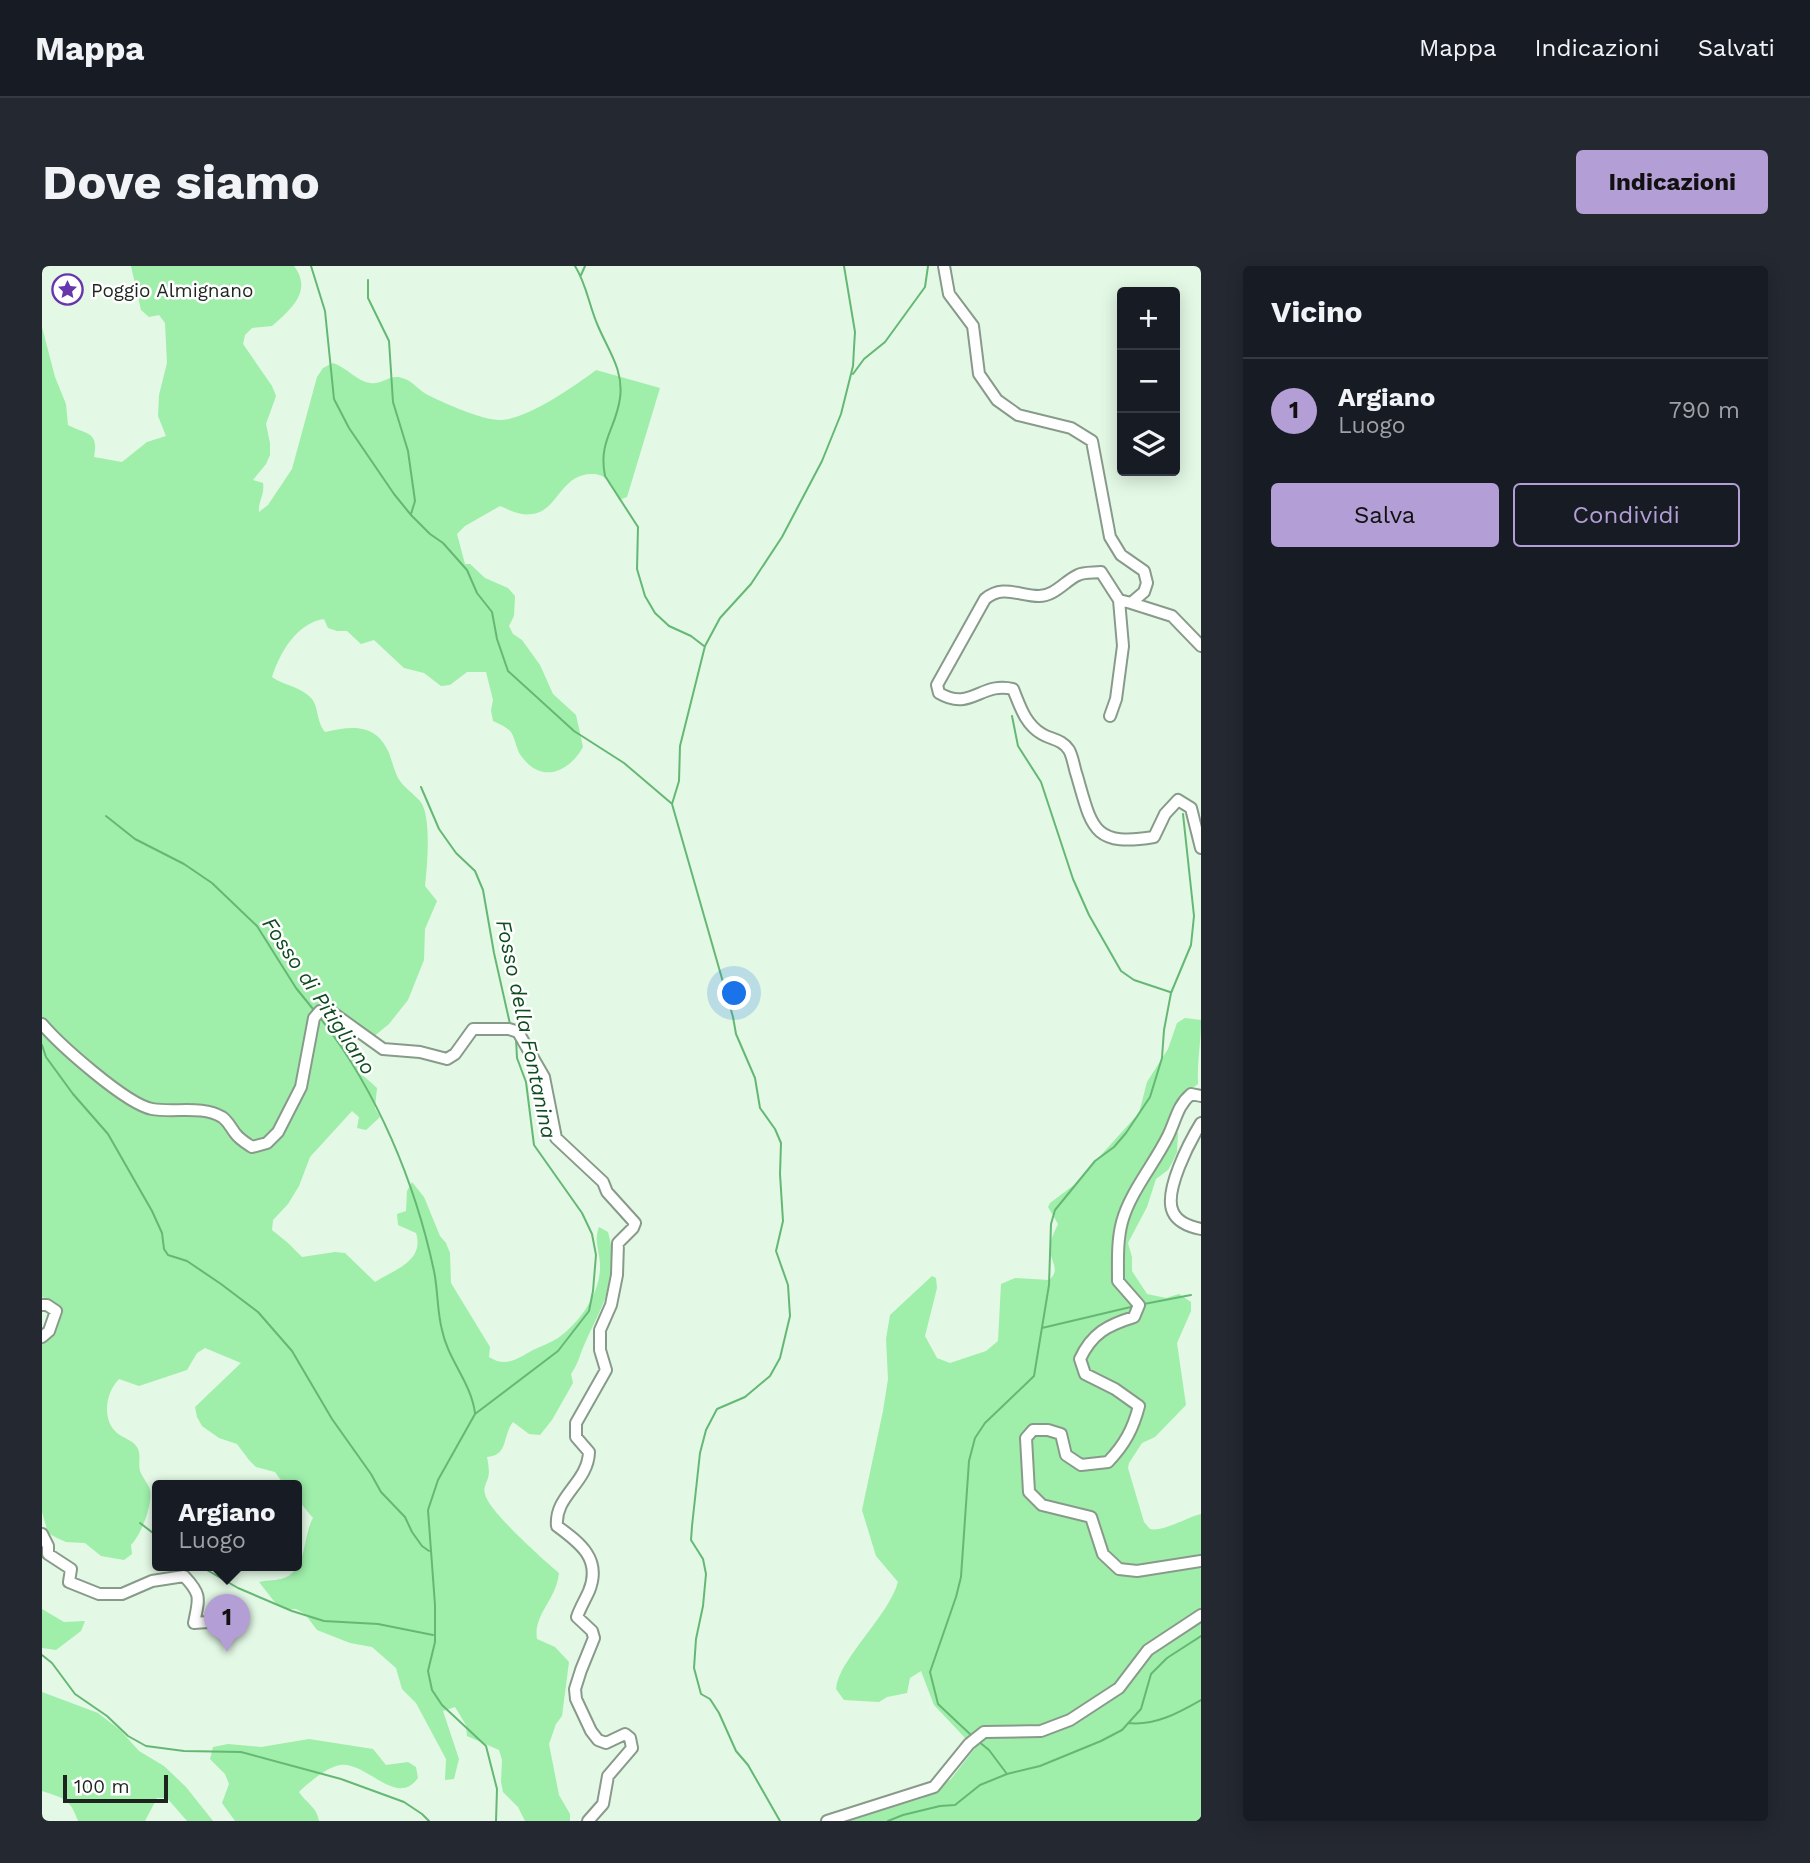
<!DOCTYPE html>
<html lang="it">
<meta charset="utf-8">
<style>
:root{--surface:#171b24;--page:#242831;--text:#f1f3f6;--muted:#9ea1a6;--line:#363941;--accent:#b39ed5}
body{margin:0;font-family:"Work Sans",sans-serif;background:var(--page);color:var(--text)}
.controls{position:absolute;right:21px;top:21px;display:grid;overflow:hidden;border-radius:7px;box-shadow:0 4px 18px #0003}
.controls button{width:63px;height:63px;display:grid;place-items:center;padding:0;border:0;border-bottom:2px solid var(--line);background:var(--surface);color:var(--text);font:35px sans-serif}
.scale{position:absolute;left:21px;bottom:18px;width:105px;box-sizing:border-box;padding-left:7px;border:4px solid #1d251e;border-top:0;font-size:19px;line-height:24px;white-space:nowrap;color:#1d251e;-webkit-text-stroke:5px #fff;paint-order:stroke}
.you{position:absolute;left:693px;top:728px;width:24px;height:24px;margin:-18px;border:5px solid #fff;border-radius:50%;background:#1a73e8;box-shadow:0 0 0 10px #1a73e833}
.badge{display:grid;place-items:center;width:46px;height:46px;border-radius:50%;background:var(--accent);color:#111;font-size:23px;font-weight:700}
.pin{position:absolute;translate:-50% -58px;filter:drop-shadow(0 2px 4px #0008)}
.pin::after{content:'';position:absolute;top:37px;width:24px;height:21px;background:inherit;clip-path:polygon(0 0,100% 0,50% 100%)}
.popup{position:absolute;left:110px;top:1214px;width:150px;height:91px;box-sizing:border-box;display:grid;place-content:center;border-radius:7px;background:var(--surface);filter:drop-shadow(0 2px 5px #0005);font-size:23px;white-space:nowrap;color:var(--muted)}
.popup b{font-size:26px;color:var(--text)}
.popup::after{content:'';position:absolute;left:50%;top:100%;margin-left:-14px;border:14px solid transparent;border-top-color:var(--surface)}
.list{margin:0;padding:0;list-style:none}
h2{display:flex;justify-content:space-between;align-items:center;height:91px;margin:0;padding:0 28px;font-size:30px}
h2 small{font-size:23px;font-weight:400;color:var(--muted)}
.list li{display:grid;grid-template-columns:46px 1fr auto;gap:21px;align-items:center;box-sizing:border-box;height:105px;padding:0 28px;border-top:2px solid var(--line)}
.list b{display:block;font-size:26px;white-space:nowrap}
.list p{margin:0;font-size:23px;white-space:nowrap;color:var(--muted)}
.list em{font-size:23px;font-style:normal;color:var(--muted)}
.actions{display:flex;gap:14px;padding:21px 28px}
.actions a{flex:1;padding:16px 0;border:2px solid var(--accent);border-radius:7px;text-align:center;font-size:24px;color:var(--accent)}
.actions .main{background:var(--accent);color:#111}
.icon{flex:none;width:38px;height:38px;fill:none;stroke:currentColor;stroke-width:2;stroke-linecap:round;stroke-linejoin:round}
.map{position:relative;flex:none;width:1159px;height:1555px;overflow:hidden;border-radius:7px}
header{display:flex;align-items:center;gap:42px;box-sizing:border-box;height:98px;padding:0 35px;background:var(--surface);border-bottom:2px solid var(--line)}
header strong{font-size:33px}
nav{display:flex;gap:38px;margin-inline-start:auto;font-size:24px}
.intro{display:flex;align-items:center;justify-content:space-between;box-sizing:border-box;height:168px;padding:0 42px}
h1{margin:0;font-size:49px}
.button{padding:18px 32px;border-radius:7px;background:var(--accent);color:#111;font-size:24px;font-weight:700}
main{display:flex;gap:42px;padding:0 42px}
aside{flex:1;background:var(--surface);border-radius:7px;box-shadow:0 4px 18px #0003}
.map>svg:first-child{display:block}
.green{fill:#9feeaa}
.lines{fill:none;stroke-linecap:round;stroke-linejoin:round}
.stream{stroke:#65b874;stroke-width:2}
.minor-casing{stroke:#889b8a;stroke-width:14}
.minor{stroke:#fff;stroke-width:10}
.labels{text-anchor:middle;stroke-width:5;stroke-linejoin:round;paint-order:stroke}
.poi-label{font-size:19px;fill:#1d251e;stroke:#fff;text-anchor:start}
.water-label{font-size:21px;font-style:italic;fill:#0f4c1f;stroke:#fff}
</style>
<header>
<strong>Mappa</strong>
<nav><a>Mappa</a><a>Indicazioni</a><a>Salvati</a></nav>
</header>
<div class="intro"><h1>Dove siamo</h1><a class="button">Indicazioni</a></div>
<main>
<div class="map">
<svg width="1159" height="1555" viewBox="0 0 1159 1555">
<rect width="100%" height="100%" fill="#e3f8e5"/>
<path class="green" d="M89,0H252C271,25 249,43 230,60L210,62L203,69L201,78L230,120L234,130L224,158L228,177V189L224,198L211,214L221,217C223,229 216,235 217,246L226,239L250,203L275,111L281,102L291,97C304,101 316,116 328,117C342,119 348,106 363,113C371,116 377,124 384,128C402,137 441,155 460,154C487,152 533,120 554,104L618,122L585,231L577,234C572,222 567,209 552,208C521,206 516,241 495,247C480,251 472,246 458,240L423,260L415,268L423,298H428L443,312L466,322L473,330L472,350L467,360L471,368L480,374L498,399L511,428L534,449L541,481C527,506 500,518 480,491C474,484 474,474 469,466C465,461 457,458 451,455L449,444L451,434L444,406H425L408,419L399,420L382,407L362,402L332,374L319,378L305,365H295L286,362L282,353C255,357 238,386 230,411C241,419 256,420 267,430C278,439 273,454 283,466C310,460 334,457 347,487C350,495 352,504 356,512C362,522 371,527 378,535C390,549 385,602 383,620L395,635L383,663L382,694L366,734L347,758L331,771L319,766L313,774L316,805L335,822L333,842L338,851L324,864L315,862L317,851L310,845L268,891L257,920L246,938L231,954L230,964L246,977L260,991L293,986L303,987L333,1016C352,1004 383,995 374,967L356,959L355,948L364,945L365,925L370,916L382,931L398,970L404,977L408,987L409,1017L448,1081L447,1091C464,1102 475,1093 491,1084C499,1080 508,1077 516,1072C537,1057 556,1031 558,1004C559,987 551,976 557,961L566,966C579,1012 561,1037 543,1077C538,1088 536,1098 529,1108L531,1117L510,1154L498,1169L487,1168L471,1156C460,1170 467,1189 445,1191C446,1197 448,1206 446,1212C444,1218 441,1222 443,1228C446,1245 502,1294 517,1307C514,1335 491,1348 495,1373L513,1381L527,1396L520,1450L514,1458L507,1478L517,1529L528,1548V1555H483L476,1541L461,1526L459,1516L460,1494L457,1484L425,1470L424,1459L413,1441L401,1445L417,1493L412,1513L403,1514L404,1493L374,1437L360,1423L354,1402L330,1381L308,1377L275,1364L263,1348L254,1343H244L235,1339L217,1316C224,1314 232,1315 239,1313C266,1306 260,1271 271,1252L255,1233V1220H243L233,1206L214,1201L207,1194L195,1178L177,1172L160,1160L155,1151L153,1141L199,1097L163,1082L155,1087L145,1104L97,1120L77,1113C64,1126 59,1153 75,1167C82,1173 92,1174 96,1183C99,1190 96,1197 98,1205C100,1211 106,1217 108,1224C111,1238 99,1269 89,1279L90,1288L82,1294L59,1290L43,1277L24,1276L15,1272L6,1267L0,1246V1077L12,1065L19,1044L10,1035L0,1031V61L13,111L24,138L26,159C45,169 57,165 52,191L80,196L105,176L124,170L116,150L117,129L125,97L123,57L117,49L107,51L99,44Z
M1143,752L1159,754C1159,777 1155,795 1156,818L1137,832L1128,858L1136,867L1135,886L1131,895L1126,904L1114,913L1105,941L1086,977L1090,991V1005L1105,1028L1124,1032L1137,1028L1149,1036V1045L1135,1077L1144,1139L1113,1171L1100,1177L1087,1197L1086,1202L1102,1256L1108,1263C1122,1266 1143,1252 1159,1248V1555H806L881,1532L909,1513L937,1477L925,1474L892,1439L879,1405L868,1412L865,1427L845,1431L837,1436L802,1434L794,1423C796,1394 846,1351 856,1316L834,1290L820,1244L841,1145L846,1113L844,1073L848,1049L890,1010L894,1012L895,1022L883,1070L895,1092L908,1097L944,1085L956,1075L959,1018L973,1012L1007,1014C1020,1003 1007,995 1008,981C1008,974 1013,965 1016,958L1006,941L1008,937L1032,919L1097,847L1105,816L1126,783L1135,757Z
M0,1343L22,1356L43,1355L39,1365L14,1384L0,1382Z
M0,1426L56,1447L78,1464L97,1485L122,1500L144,1521L171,1555H145L125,1532H115L103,1555H36C28,1532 21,1532 0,1525Z
M267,1473L331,1483L344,1499L366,1496L374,1501L376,1512C354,1542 326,1496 298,1499C285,1501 266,1517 257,1526C264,1537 275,1541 277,1555H193L180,1537L187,1518L183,1508L168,1493L171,1481L186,1478L219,1481Z"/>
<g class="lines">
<path class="stream" d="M269,0L283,45L292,133L307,162L352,228L369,249L388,268L401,277L425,304L435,327L450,346L455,373L466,405L532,465L582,497L629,537
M533,0C545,19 547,40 556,60C566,84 582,104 578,132C574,163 556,175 563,210L596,261L595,303L603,330L613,347L627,360L649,370L662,380
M539,9L543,0
M326,14V32L347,75L351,136L366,185L373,235L369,248
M811,108L822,93L843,76L883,21L886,0
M970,450L976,480L999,516L1031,613L1047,649L1079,705L1092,714L1128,726
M379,521L397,563L414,587L433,605L441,624L452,687L468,758
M64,550L93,573L142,598L170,617L215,660L254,722L271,743
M279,753C335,825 373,916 392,1005C396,1024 395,1045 400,1064C406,1094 429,1116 433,1147
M0,779L4,791L31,828L66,868L110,945L120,967L122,983L126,989L145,995L179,1018L216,1046L250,1085L290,1153L329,1208L339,1226L363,1251L370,1266L380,1280L387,1285
M1102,1038L1149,1029
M1000,1062L1093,1040
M98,1257L115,1270
M158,1300L196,1322L250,1345L282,1355L336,1358L391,1369
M0,1389L10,1397L33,1428L65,1450L86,1470L104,1480L142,1485L199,1486L299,1513L362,1536L380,1548L387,1555
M1086,1457C1113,1460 1136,1447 1159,1434
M929,1469L896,1438L888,1406L914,1331L919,1311L927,1195L933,1172L943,1157L992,1110L1007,1019L1009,958L1013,944L1053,895L1072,881L1084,867L1108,831L1120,792L1122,764L1129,727L1149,679L1152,650L1141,548
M936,1475L947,1484L965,1508
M454,1555L455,1523L444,1480L400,1439L390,1424L386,1405L393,1376V1339L386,1244L396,1214L433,1148L516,1085L547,1045L551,1025L554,989L550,968L540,947L492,879L484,816L475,792L474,773
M738,1555L706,1499L694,1485L677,1447L668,1433L659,1428L652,1402L654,1373L661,1340L664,1308L661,1293L649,1274L650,1260L658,1187L664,1164L675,1143L703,1131L728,1110L738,1092L748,1050L746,1019L734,985L741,955L738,908L739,877L733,863L718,842L713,812L694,768L691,751L630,538L637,515L638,480L663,380L678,352L709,318L740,271L780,195L799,148L811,100L812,82L813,66L802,0
M846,1555L861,1549L898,1540L913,1539L938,1519L965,1508L998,1500L1059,1475L1080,1464L1099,1443L1109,1408L1125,1392L1159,1370"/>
<defs>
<path id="minor" d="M902,0L907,28L931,60L937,108L955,134L976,149L1029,162L1050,175L1068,271L1079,289L1102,305L1105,317L1102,326L1089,337L1077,334
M1089,337L1130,350L1159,380
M1068,450L1074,433L1081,380L1077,334L1059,306C1052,307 1042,306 1036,309C1024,314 1013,330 997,330C977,330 961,318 943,333L895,419L897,427C929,446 939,415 971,423C978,440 983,458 1000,468C1010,474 1020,473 1027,484C1031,491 1032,502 1035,510C1050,562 1051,581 1112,571L1123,548L1136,534L1149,542L1159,582
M0,758C18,779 84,838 110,843C132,847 160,839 180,851C186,855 189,862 193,867C197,873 204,877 210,881L225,877L236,866L259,821L272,752L278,745L291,747L341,783L378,786L405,793L413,788L431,763H467L476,766L502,811L514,872L561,916L565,926L593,957L591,962L576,977L575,1009L569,1039L558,1064V1084L564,1104L534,1157V1171L547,1186C546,1217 512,1230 515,1260C538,1277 560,1293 547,1325C543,1334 538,1342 535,1351L550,1365L552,1372L539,1404L533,1423L534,1433L549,1465L556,1474L564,1477L583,1468L588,1472L590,1482L566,1510L561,1538L546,1555
M1159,830L1149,828C1135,840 1134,854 1126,870C1113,897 1088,926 1080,956C1075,975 1076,995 1076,1015L1097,1039L1092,1051C1066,1059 1050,1067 1038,1093L1043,1108L1073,1123L1097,1140C1091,1163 1083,1178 1066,1196L1039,1199L1024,1189L1019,1168L1006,1164H991L984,1172L987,1226L1000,1239L1049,1251L1061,1288L1077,1303L1095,1305L1159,1295
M1159,857C1148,875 1121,926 1131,946C1136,957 1149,961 1159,963
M0,1039H5L14,1045L7,1065L0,1071
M0,1268L6,1280V1288L29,1303L27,1316L57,1328H80L110,1315L142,1310C160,1329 157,1332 152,1357L166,1356
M785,1555L892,1521L927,1478L942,1466L999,1465L1028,1454L1077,1422L1106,1384L1159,1349"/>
</defs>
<use href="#minor" class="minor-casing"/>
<use href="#minor" class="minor"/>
</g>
<defs>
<symbol id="sight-ring" viewBox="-11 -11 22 22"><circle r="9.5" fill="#fff" stroke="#6735ac" stroke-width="1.5"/><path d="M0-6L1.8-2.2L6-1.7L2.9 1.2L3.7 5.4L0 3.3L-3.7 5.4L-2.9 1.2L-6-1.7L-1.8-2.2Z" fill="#6735ac"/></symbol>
</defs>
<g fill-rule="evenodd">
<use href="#sight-ring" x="8" y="6" width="35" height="35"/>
</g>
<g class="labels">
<g class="poi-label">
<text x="49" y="31">Poggio Almignano</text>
</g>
<g class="water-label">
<text transform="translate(277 730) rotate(56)" y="7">Fosso di Pitigliano</text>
<text transform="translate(484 763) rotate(78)" y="7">Fosso della Fontanina</text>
</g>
</g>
</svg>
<div class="controls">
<button>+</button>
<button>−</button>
<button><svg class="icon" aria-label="layers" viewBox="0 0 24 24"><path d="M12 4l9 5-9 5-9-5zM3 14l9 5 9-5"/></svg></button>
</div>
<div class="scale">100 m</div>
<div class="you"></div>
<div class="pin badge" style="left:185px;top:1386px">1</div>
<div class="popup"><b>Argiano</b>Luogo</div>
</div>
<aside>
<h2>Vicino<small></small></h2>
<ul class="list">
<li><span class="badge">1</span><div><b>Argiano</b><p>Luogo</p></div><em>790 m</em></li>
</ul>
<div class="actions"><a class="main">Salva</a><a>Condividi</a></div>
</aside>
</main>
